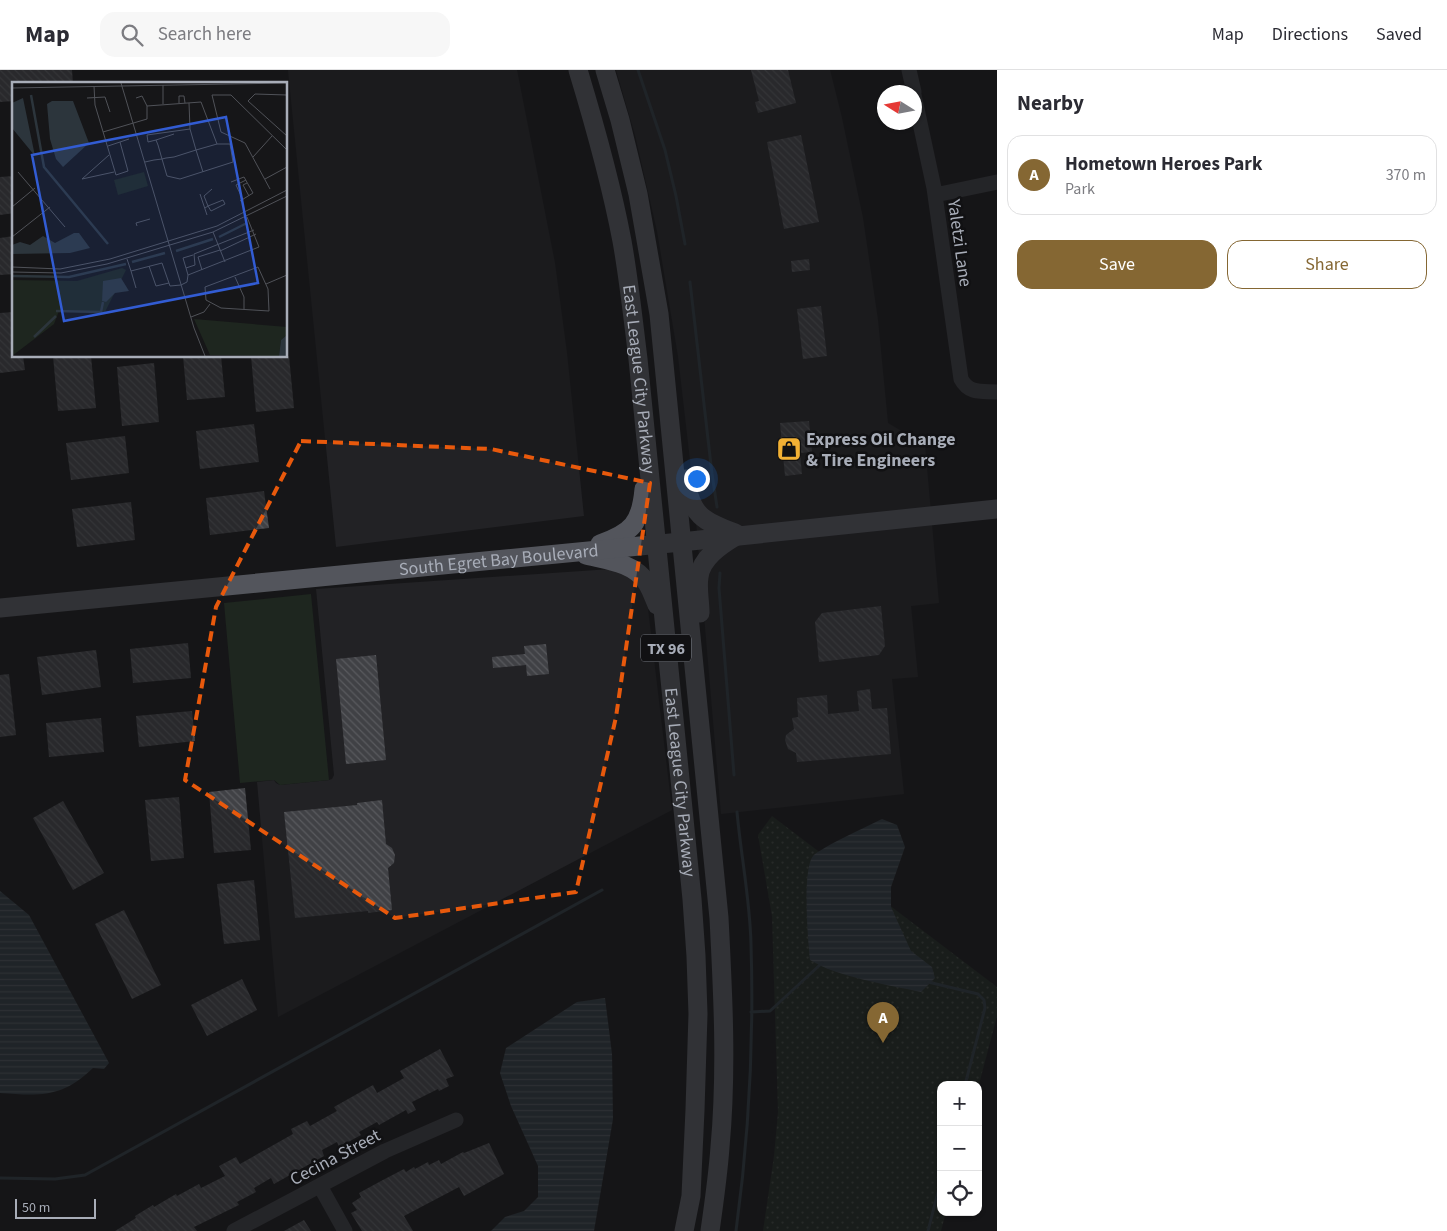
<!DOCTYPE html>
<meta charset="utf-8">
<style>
:root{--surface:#fff;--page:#f7f7f7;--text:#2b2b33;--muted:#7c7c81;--line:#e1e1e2;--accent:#856733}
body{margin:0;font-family:"Source Sans 3",sans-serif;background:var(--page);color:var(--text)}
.controls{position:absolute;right:15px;bottom:15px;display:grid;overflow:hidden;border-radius:10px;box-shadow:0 1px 4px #0004}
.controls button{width:45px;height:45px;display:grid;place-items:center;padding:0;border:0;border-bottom:1px solid var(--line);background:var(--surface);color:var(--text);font:25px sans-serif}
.compass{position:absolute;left:877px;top:15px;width:45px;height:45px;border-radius:50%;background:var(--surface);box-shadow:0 1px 4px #0004;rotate:281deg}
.scale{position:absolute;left:15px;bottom:12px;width:81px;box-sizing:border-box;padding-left:5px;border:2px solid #a8adb8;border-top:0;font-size:14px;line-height:18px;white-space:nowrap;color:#a8adb8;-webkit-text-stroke:4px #111113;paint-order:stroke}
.you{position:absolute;left:696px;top:408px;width:18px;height:18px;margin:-12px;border:4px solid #fff;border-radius:50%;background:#1a73e8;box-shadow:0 0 0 8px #1a73e833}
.badge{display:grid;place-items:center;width:32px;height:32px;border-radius:50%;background:var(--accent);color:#fff;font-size:16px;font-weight:700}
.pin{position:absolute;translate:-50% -41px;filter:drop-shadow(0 1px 2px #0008)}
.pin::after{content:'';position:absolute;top:26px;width:18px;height:15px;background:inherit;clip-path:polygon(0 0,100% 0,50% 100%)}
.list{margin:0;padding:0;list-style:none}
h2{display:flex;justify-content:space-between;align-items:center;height:65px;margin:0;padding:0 20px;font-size:21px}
h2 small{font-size:16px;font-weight:400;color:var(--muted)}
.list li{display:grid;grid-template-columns:32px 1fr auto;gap:15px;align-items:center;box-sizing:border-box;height:80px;margin:0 10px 10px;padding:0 10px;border:1px solid var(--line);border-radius:15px}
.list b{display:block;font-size:19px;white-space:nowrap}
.list p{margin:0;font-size:16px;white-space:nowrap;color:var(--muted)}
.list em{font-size:16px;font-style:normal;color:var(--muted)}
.actions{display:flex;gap:10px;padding:15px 20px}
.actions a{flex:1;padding:11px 0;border:1px solid var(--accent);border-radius:15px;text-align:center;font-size:18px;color:var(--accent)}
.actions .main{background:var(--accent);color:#fff}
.icon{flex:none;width:28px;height:28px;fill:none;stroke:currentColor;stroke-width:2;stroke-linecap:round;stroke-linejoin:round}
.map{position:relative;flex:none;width:997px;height:1161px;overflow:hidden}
header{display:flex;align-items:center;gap:30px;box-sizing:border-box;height:70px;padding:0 25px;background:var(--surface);border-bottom:1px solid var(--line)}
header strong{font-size:24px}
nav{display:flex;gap:28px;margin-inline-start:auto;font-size:18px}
.search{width:350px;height:45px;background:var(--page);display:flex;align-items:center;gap:12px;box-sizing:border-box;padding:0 18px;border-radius:15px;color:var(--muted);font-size:19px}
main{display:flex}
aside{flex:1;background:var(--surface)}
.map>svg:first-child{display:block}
.built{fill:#222225}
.green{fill:#1e261f}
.park{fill:url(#park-dots)}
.water{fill:url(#water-rules)}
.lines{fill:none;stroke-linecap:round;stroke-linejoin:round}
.stream{stroke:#2c353c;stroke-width:3}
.building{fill:url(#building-back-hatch)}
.minor{stroke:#37383d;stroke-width:15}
.major{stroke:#53555c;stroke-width:19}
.marked{fill:none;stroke:#e8590c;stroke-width:4;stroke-dasharray:10 6;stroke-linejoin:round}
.labels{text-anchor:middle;stroke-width:5;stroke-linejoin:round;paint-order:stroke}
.shield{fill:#111113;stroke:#7b7e86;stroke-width:1}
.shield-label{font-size:16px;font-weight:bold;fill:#a8adb8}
.street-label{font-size:18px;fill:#a8adb8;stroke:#111113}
.poi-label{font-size:18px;font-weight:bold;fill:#a8adb8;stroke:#111113;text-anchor:start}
.inset-river{fill:none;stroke:#2c353c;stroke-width:2.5}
.inset-road{fill:none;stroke:#505258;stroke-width:1}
.view{fill:#325cd3;fill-opacity:0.15;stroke:#325cd3;stroke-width:2.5}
.inset-edge{fill:none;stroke:#a8adb8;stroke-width:2.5}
</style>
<header>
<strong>Map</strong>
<div class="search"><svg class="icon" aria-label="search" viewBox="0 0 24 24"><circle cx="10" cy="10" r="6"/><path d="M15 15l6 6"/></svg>Search here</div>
<nav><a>Map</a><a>Directions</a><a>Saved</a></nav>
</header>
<main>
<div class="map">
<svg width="997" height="1161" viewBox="0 0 997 1161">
<defs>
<pattern id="park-dots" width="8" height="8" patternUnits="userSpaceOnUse" patternTransform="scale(1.25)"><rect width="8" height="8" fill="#1e261f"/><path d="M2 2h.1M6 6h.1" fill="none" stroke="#3c433d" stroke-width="1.8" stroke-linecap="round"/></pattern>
<pattern id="water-rules" width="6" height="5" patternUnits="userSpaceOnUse" patternTransform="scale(1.25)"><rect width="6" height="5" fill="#2c353c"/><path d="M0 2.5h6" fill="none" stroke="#485056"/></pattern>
<pattern id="building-back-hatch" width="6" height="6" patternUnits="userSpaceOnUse" patternTransform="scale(1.25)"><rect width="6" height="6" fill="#404145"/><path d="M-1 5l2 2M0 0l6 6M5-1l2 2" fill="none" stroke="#595a5e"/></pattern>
</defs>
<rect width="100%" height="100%" fill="#161618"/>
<path class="built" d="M288,0H517L555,193L567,283L584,446L336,477Z
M616,0H830L842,48L863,148L878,250L888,353L925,375L939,533L911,536L918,607L892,609L904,724L721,744L693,416L678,286L657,161L635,65Z
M611,499L626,504L637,513L644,525L648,539L672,740L278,947L257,712L274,710L276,713L280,715L329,710L332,709L334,705L316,519Z"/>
<path class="green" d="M311,524L329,710L280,715L274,710L240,713L224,533Z"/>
<path class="park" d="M772,746L997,917V946L978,1018V1015H941V1142H946L941,1161H763L774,1086L778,1042L772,846L758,765Z"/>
<path class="water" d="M882,749L897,755L905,777L891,817V837L911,881L932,897L935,908L921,922C889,915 837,907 810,890C808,871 802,800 813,786C820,778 870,755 882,749Z
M0,821L29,845L109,993L104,999L93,998C62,1028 40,1026 0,1023Z
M605,928L612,984L613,1049L594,1161H491L505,1147L524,1141L538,1127V1096L511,1036L500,1003L506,978L577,932Z"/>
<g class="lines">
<path class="stream" d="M638,0L665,80L676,126L685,174
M690,212L712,404L717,437
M720,503L719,518L734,705
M928,912L978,924L984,930L985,938L965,1015
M751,942L770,941L822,893
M0,1108L55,1109L85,1105L602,820
M736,1161C749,1066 754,970 751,874C750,830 741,786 737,742
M928,1161L941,1110"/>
</g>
<path class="building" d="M0,0H72L73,14H14V31L0,32Z
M751,0H788L796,33L758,43L755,32L759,31Z
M801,65L819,152L784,159L767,72Z
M14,106V143L0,145V107Z
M14,166V204L0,205V168Z
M809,189L810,200L792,202L791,191Z
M821,236L827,286L803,289L797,239Z
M14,242V286H23L25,300L0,303V243Z
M53,286H91L96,338L58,341Z
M183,286H221L225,327L187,330Z
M251,286H289L294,338L256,342Z
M154,293L159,352L122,356L117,297Z
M809,351L812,382L800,383L802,404L785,406L783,385H781L780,375H782L780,353Z
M254,354L259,392L200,399L196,361Z
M125,366L129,403L71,410L66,373Z
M264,421L269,458L210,465L206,428Z
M131,432L135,470L77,477L72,439Z
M881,536L885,576L879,585L819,592L815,552L822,543Z
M188,573L191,608L133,613L130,579Z
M546,574L549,604L527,606L526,595L493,598L492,587L525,584L524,576Z
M96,580L101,617L42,625L37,587Z
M376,585L386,690L346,694L336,589Z
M9,604L16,665L0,667V605Z
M870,619L872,639L887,638L891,684L797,692L796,683L788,679L785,670L786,665L794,659L792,648L798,647L797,628L827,625L828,644L859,641L857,621Z
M192,641L195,671L139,677L136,646Z
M101,648L104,682L49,687L46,653Z
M245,718L251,780L214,783L209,722Z
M179,727L184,788L151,791L145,730Z
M382,730L386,774L392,778L395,785L394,793L388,798L392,840L368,843V841L295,848L284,742L357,735V733Z
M63,731L104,803L73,820L33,748Z
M254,810L260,870L224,874L217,814Z
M124,840L161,915L132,929L95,854Z
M242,909L257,940L207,966L191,935Z
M440,979L454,1006L446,1009L449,1016L439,1021L438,1019L412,1032L416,1040L408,1044L406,1040L379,1055L377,1052L359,1062L361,1065L339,1077L337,1072L322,1080L324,1086L274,1114L271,1108L254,1118L256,1122L237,1132L239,1135L194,1157L197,1161H115L136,1148L135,1146L153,1135L154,1137L176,1124L177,1126L199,1114L201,1118L225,1106L219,1096L236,1087L240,1094L293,1064L291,1059L307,1051L310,1056L337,1041L334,1037L373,1015L377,1023L404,1008L400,1001Z
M489,1073L504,1104L464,1126L459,1117L404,1146L413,1161H362L351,1143L357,1140L352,1133L361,1127L359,1123L381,1111L404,1099L406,1102L414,1097L415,1099L428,1092L429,1095L439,1090L441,1094L463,1082L464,1083Z
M304,1150L311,1161H284Z"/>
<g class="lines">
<path class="minor" d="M909,0L914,22
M914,25L934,118L961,309C969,324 981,321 997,322
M935,125L997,112
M320,1116L345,1161
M234,1161L385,1081L456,1050"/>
<g class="major">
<path id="s1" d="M578,0C595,56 611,113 622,171C629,210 633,249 638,289L692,829L696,886L698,944L695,1040L691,1126L684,1161"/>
<path d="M605,0L620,50L638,124L659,244L719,848C723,924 727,1001 720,1077C718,1105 714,1133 710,1161"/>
<path d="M686,409C690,445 704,452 735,463"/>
<path d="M600,474C632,463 641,453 644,419"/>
<path d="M586,485C607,490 635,493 647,513C651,519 654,528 657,535"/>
<path id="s2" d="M0,538L681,472L997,439"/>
<path d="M700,543C700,531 697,518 699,507C701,488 721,475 736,466"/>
</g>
</g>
<path d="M0 0H997V1161H0ZM301,371L491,379L650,413L616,647L576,822L395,848L185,710L216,537Z" fill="#161618" fill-opacity=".55" fill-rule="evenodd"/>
<path class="marked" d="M301,371L491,379L650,413L616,647L576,822L395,848L185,710L216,537Z"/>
<defs>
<symbol id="shop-square" viewBox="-11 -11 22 22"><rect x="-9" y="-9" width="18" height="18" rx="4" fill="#f2b134" stroke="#111113"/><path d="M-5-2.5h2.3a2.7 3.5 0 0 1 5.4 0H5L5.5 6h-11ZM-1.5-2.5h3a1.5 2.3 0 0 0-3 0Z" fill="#111"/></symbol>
</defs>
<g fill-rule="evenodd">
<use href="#shop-square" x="775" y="365" width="28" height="28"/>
</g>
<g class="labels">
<rect class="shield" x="641" y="564.5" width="50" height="27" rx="4"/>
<g class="shield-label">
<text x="666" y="584">TX 96</text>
</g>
<g class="street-label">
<text transform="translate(960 173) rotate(82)" y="6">Yaletzi Lane</text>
<text dy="6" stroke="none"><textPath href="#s1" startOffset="316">East League City Parkway</textPath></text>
<text dy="6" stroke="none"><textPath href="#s2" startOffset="501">South Egret Bay Boulevard</textPath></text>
<text dy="6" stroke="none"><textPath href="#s1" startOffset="721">East League City Parkway</textPath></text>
<text transform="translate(335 1087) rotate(-28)" y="6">Cecina Street</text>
</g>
<g class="poi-label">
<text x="806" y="375">Express Oil Change<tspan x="806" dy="21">&amp; Tire Engineers</tspan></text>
</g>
</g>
<g transform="translate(12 12)">
<rect width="275" height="275" fill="#161618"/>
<path d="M132,90L136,104L106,113L102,98ZM182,237L275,245V253L269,258L267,274L198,273Z" fill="#1e261f"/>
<path d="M110,186L114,188L92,232L47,229L42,242L0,274V198L65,199Z" fill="#1e261f"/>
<path d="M11,16L23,74L0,46V21ZM40,19H61L77,61L51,85L44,77L38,57L35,22ZM62,151H67L78,166L58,171L0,172V163L8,160L18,163L31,154L43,161ZM109,196L117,209L103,211L94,220L90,219L91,199ZM275,253V274H267L269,258Z" fill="#2c353c"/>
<path class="inset-river" d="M19,13L32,85L96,162M207,155L235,141M164,169L201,157M120,180L153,171M0,194L57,195L114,182M44,229L89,230L91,220M22,255L44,234"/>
<path class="inset-road" d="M109,1L182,246L193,274M151,3V22M82,4L83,23L104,93L116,89L108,60M0,6L275,1M275,13L243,12L236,19L275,54M75,16L93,15L98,30M124,16L130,14L135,24M167,21V14H172L173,21M177,21L178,47M91,50L135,37V24L189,20L205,62H218L221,80L168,97L155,94L150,77L146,63L144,58L136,60L135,53L178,47L184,68L162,75L154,76L150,77L142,78L133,80M144,58L162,52M96,64L117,57M97,73L70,97L102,90M241,75L260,54M6,90L53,145M191,90L184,68L205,62M253,97L275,85M219,100L232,95L241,111L228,119M235,101L231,103L237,114M258,107L233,61L209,50L200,13H219L275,68M188,112L195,133M231,118L224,103L234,98M0,125L23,106M193,126L196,124L211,118L213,122L199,129L196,124L192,114L200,107M125,144L124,141L138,137M201,150L213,180M0,155L38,125M208,169L244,152M115,177L119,189L150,181L158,204L169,203L175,200L176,193L247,165L235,135M137,184L144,204L157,201M0,185L48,187L98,177L205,144L275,108M246,185L256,207L257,229L209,226L194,218L193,205ZM174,186L171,176L181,173M190,188L186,175L208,168M119,189L124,206M0,190L49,191L95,182L201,150L275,114M176,193L174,186L183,183L182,172L242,148M223,195L232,215V227M254,202L275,193M179,235L192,230L198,222"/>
<path class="view" d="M214,35L246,201L52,239L20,73Z"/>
<rect width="275" height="275" class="inset-edge"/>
</g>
</svg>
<div class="controls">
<button>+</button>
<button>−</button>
<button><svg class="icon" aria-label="locate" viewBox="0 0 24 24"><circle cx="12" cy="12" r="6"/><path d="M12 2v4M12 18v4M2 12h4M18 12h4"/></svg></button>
</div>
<svg class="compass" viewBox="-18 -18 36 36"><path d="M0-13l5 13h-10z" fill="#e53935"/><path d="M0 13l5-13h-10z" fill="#7c7c81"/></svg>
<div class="scale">50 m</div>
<div class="you"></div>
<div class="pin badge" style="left:883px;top:973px">A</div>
</div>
<aside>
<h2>Nearby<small></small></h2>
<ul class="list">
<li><span class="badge">A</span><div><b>Hometown Heroes Park</b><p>Park</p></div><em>370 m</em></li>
</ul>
<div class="actions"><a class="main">Save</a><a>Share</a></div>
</aside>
</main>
